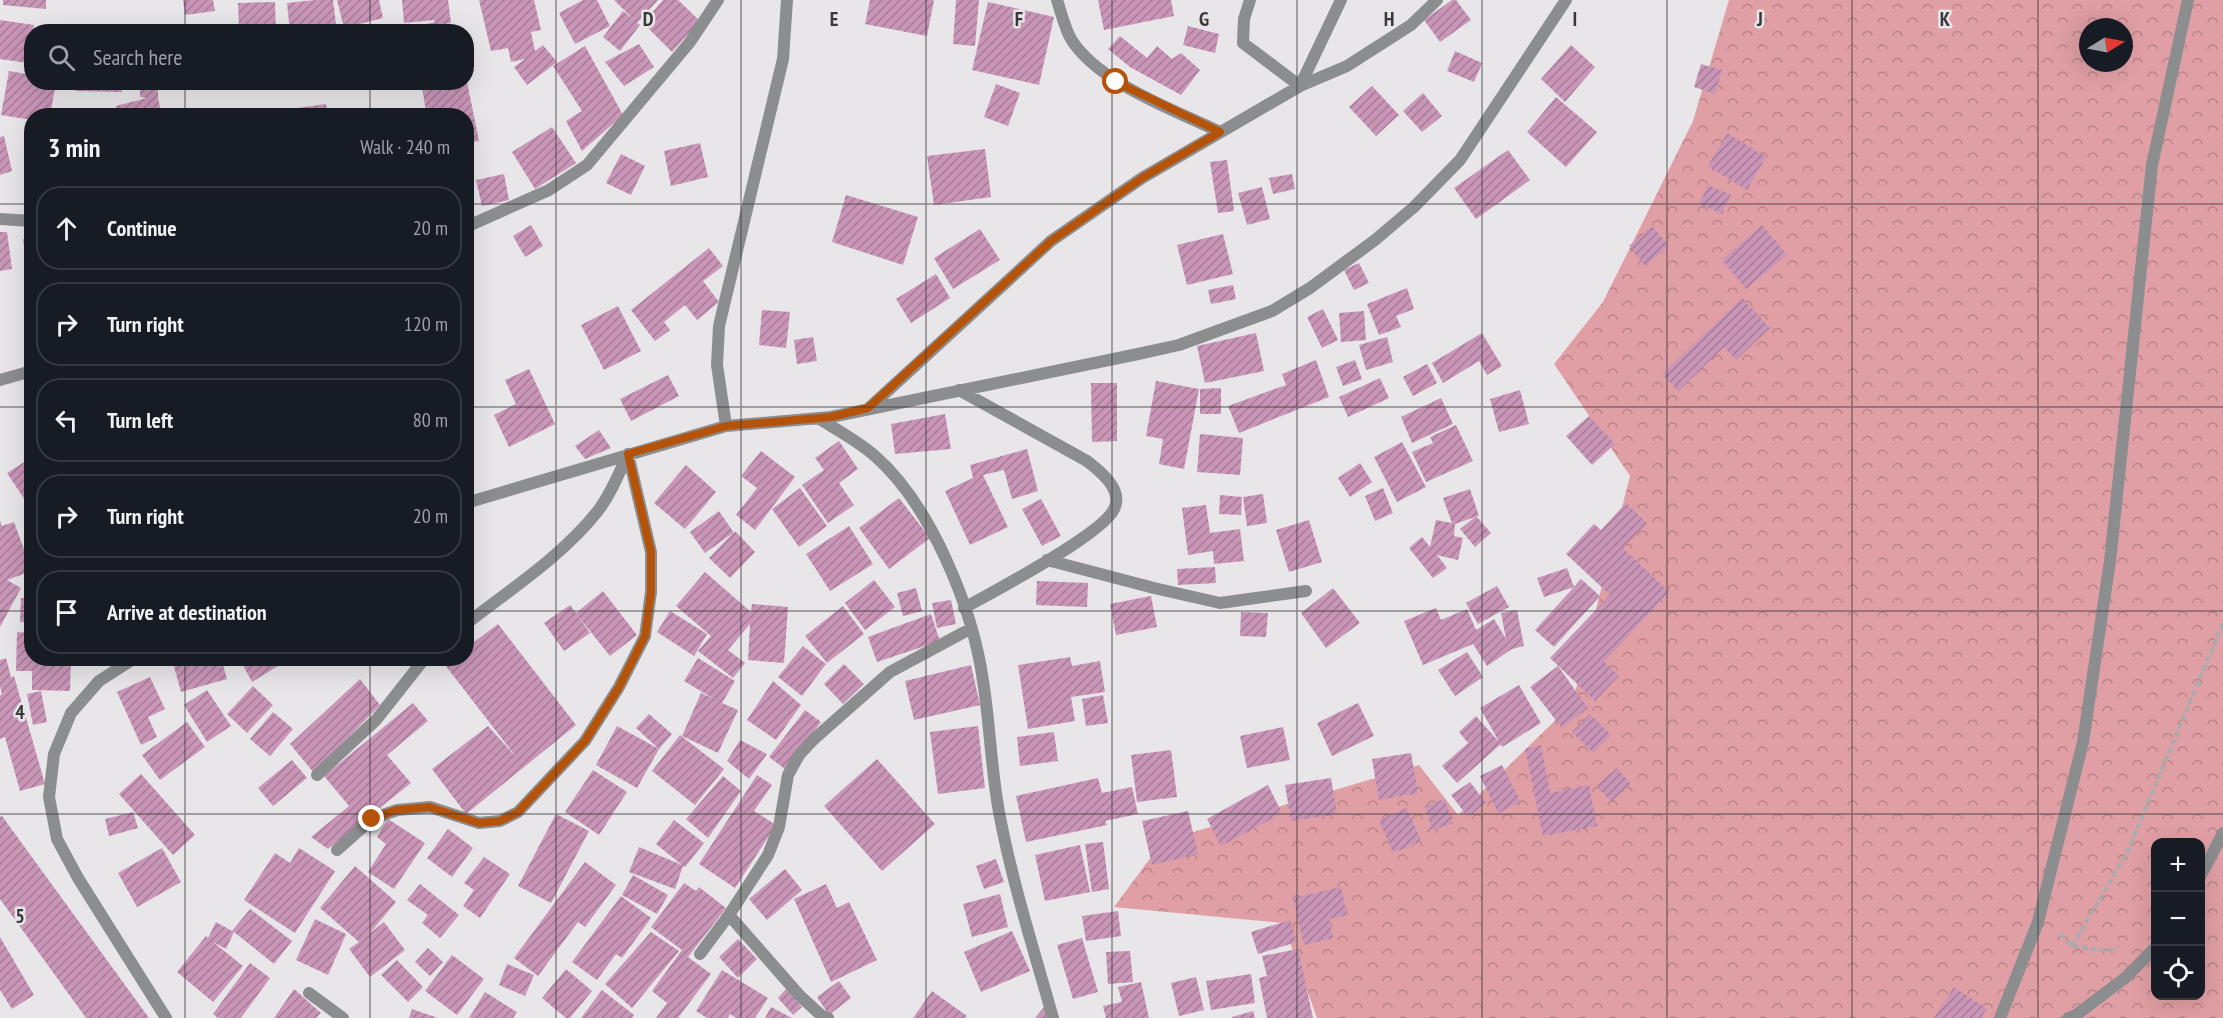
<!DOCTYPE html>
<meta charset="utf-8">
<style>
:root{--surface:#171b24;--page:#20242c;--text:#f1f3f6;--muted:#9ea1a6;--line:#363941}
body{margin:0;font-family:"PT Sans Narrow",sans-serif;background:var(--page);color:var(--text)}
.controls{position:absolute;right:18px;bottom:18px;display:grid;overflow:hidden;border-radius:12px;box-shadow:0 6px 24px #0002}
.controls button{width:54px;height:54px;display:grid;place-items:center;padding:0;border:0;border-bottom:2px solid var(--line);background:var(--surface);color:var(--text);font:30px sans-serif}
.compass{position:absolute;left:2079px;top:18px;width:54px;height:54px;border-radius:50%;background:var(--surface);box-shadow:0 6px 24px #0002;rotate:80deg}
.stop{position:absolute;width:18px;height:18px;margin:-14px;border:4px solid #b45309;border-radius:50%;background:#fff}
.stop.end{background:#b45309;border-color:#fff;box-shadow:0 2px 6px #0008}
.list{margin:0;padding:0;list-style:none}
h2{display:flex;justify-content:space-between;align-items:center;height:78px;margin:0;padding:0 24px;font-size:26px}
h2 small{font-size:20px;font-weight:400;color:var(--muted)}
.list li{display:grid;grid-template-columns:39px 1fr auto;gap:18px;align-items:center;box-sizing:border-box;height:84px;margin:0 12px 12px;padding:0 12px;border:2px solid var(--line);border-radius:24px}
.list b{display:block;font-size:22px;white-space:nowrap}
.list em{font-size:20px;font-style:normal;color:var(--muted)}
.icon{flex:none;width:33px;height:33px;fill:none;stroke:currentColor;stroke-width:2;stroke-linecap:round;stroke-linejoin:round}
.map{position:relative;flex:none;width:2223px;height:1018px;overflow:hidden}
.search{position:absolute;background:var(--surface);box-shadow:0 6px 24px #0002;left:24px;top:24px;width:450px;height:66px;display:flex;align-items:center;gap:15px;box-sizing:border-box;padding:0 21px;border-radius:24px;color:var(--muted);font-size:22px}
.panel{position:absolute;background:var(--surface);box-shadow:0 6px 24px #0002;left:24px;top:108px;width:450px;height:558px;border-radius:24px}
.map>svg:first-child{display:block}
.forest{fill:url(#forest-crowns);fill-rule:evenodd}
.building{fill:url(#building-hatch)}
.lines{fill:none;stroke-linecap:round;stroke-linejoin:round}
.path{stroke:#abaaac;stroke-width:4;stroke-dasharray:6 3;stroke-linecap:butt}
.minor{stroke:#8c8d8e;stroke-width:12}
.route{stroke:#b45309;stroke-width:8}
.grid{fill:none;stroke:#3a393a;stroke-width:1.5;stroke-opacity:0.55}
.grid-label{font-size:20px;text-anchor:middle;font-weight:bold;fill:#3a393a;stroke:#e8e6e9;stroke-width:5;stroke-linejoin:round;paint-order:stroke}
</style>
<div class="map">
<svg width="2223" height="1018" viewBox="0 0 2223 1018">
<defs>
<pattern id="forest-crowns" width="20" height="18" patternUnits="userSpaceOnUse" patternTransform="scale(1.5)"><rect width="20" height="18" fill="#e09fa4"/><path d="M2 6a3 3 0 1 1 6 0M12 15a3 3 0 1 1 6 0" fill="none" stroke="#b78387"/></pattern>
<pattern id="building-hatch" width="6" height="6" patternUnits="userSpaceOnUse" patternTransform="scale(1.5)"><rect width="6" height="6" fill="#ca96b8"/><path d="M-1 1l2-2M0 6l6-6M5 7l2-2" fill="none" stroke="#a57b97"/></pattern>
</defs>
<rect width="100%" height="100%" fill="#e8e6e9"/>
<path class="forest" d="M1729,0H2223V1018H1317L1283,923L1114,907L1163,841L1419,765L1458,815L1572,704L1630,476L1554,364L1603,302L1693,121ZM2088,27H2124V63H2088ZM2156,842H2200V996H2156Z"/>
<path class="building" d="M3,0H46V9L3,5Z
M183,0H213L215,11L185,15Z
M315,0H333L337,32H290L287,3Z
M337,0H379L383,18L344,28Z
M402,0H448L451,23L445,24L447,32H394L435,22L434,20L404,23Z
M479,0H534L541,30L531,32L535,51L543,45L557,62L527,85L514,67L525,59L511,62L508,48L491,51Z
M583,0H597L610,26L575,44L559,13Z
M614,0H658L637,23L640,25L620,51L603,37L623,11L633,19Z
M663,0H678L700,21L672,52L643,23Z
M870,0H934L927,36L865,24Z
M956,0H979L975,46L953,44Z
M1098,0H1171L1174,16L1104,30Z
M1452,0H1456L1471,20L1440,42L1424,20Z
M275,2L276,32H239L238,3Z
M988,2L1054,17L1039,85L972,70Z
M0,20L34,25L28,63L0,59Z
M1188,26L1219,34L1215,53L1183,45Z
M41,28L76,29V32H41Z
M1120,36L1147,58L1157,46L1172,59L1181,53L1200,70L1181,95L1130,67L1108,49Z
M639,44L654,67L624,86L605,62Z
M1571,45L1595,67L1565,102L1541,79Z
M585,46L623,115L582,151L566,121L582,111L553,66Z
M1455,51L1482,63L1474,82L1447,71Z
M1701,64L1722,70L1715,94L1694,87Z
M9,71L32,75V82H56L50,116H32V120L1,115Z
M76,82H122V92L75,91Z
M140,82H158V98L162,116H119L116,106L147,98L140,97Z
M449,82H467L479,141L466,143V116H427L422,88Z
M996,84L1020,93L1008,126L984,117Z
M1372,86L1399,115L1376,136L1349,107Z
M1423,93L1442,116L1422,132L1403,111Z
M1556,97L1597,132L1566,167L1527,132Z
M326,104L328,116H298L297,108Z
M552,127L576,163L535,189L512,152Z
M1727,133L1766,157L1747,190L1708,166Z
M4,136L12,171L0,175V137Z
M700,143L708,177L671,186L664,151Z
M985,149L991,197L934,205L927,156Z
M1508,150L1530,180L1476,219L1454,188Z
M621,154L645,166L631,195L606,183Z
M1227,160L1234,211L1218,213L1210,162Z
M504,174L509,200L482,206L476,180Z
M1292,174L1295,189L1273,194L1269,178Z
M1708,185L1731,195L1722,214L1699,204Z
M1262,187L1270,219L1247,225L1238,193Z
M846,195L918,217L903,265L832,242Z
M531,225L543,246L525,257L513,236Z
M1762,225L1787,255L1746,289L1722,260Z
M1652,226L1669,246L1645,266L1629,246Z
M980,229L1000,260L953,289L934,258Z
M0,232H7L12,269L0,271Z
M1223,234L1233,274L1187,285L1177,245Z
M32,238V294H30L23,239Z
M709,248L723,266L703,281L719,302L697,320L685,305L664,322L670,330L655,341L631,310Z
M1359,263L1369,283L1354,290L1344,270Z
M936,274L950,298L911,323L896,299Z
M1233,285L1236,299L1211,304L1208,290Z
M1407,288L1414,309L1396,316L1401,327L1379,335L1367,304Z
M1742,298L1770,328L1736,360L1724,347L1678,391L1662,374Z
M618,306L641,351L604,370L581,325Z
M1323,309L1338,340L1322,348L1307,317Z
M762,310L790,312L786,348L759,345Z
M1364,311L1366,340L1341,342L1339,313Z
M1256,333L1264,371L1205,383L1197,346Z
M1482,333L1502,366L1487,375L1479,361L1443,383L1432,363Z
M813,337L817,361L797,364L794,340Z
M1387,337L1393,362L1366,370L1359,345Z
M1316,360L1329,397L1239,433L1228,406L1286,385L1282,374Z
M1355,360L1362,379L1343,386L1336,367Z
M1427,364L1437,383L1413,396L1403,377Z
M529,369L555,424L509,447L494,415L516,404L505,380Z
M668,375L679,396L631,421L620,399Z
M1380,378L1389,398L1348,417L1339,397Z
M1156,381L1199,389L1184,469L1159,464L1163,439L1146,436Z
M1091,383H1117V441L1092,442Z
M1221,388V414H1200V389Z
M1520,390L1529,424L1499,432L1490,399Z
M1441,398L1453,424L1412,443L1401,417Z
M945,414L951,449L895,454L891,424Z
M1589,416L1615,444L1592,465L1566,436Z
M1456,425L1473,461L1426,482L1412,452L1433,443L1430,437Z
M599,430L611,448L585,459L575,446Z
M1200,434L1243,438L1240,475L1197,472Z
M839,441L858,469L839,483L854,505L828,523L802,485L824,470L815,458Z
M1402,442L1426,487L1397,502L1374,457Z
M1027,449L1038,491L1012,499L1004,470L983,475L1008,527L970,545L945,491L973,478L970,465Z
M761,451L795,477L755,530L736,515L757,488L741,476Z
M29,459L32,463V496L25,500L7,473Z
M1360,463L1372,482L1350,497L1338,478Z
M686,465L716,492L685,529L654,503Z
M800,488L827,526L799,547L772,509Z
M1383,488L1393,513L1375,521L1365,496Z
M1470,489L1479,516H1476L1491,533L1475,547L1460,529L1475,517L1455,524L1454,536L1463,538L1458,560L1437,555L1447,568L1433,578L1409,548L1422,537L1430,547L1436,520L1452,523L1443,498Z
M1263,494L1267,523L1247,526L1243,497Z
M1220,495L1242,497L1241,515L1219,514Z
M899,498L930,538L889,569L859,528Z
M1041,499L1061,536L1042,546L1022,509Z
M1626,503L1647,523L1623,548L1669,592L1604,662L1619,676L1595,701L1550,658L1610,595L1566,554L1594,524L1601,530Z
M1206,505L1210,533L1240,529L1244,561L1214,564L1213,551L1188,555L1182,508Z
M719,511L734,533L735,531L755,552L730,578L709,558L733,533L705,553L690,532Z
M1309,520L1322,562L1289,572L1276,530Z
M0,521L2,526L14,522L32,571L7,580L21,588L0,627Z
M849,526L873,564L830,591L806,554Z
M1215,567L1216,583L1178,585L1177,569Z
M1567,568L1574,587L1581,579L1600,596L1554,647L1535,630L1574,587L1544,597L1537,578Z
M705,572L751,612L752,604L788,607L784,663L748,660L750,624L728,650L745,663L733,678L698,651L711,636L676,606Z
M874,580L895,607L865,630L845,603Z
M1037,581L1088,583L1087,607L1036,605Z
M1497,586L1509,607L1478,624L1466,603Z
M916,588L922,611L903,616L897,593Z
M1333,588L1360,623L1326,648L1301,613Z
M603,591L637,635L610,656L578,616L590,633L564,651L544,623L570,605L576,613Z
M1151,596L1157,627L1116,635L1110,604Z
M21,598H32V623L20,622Z
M951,600L956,624L937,628L932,603Z
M843,606L864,634L827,663L805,636Z
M1436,608L1441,620L1467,609L1476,630L1494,619L1506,639L1501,613L1517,610L1524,646L1512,649L1487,666L1473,644L1423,665L1404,621Z
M670,611L707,634L694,656L657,632Z
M1241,612L1268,613L1266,637L1240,636Z
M931,614L940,641L877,662L868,637Z
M498,624L576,725L466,814L432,769L488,726L517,758L445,665L453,658H466V648Z
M17,632L32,633V658H71L70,691L32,690V671H16Z
M803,646L826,664L802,696L778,677Z
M1467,652L1483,677L1455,696L1438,670Z
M1070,657L1072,666L1100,661L1105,692L1071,697L1075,721L1028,729L1018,665Z
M6,658L11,677L14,676L45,784L20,791L5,737L0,739V695H2L0,686V660Z
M190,658H221L227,679L181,692L173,663Z
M239,658H291L252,682Z
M698,658L735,681L722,703L738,710L718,753L682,736L701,693L714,699L684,681Z
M844,664L864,684L843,704L824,684Z
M971,665L980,705L914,720L905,681Z
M1558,666L1588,708L1562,728L1530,687Z
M150,677L165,709L148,717L157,737L141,745L117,692Z
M360,679L380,705L314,773L290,744Z
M773,681L801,705L776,740L747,720Z
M1519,685L1541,723L1502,747L1480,708Z
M253,686L273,705L247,733L227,714Z
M207,690L231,726L207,742L184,705Z
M41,691L47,722L33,725L27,694Z
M1103,695L1108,723L1086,726L1082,699Z
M413,703L428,721L387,755L411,783L328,849L311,837L349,806L324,776Z
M1358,703L1374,736L1332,756L1317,723Z
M805,710L821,722L785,769L769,757Z
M273,712L293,729L270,756L250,739Z
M649,714L672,734L659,749L637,788L596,765L617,726L659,749L636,728Z
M1590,714L1611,735L1593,753L1572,732Z
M1476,716L1501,744L1457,783L1442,766L1468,743L1459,732Z
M187,722L205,747L160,780L142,755Z
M978,726L985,788L938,794L930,732Z
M1283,727L1290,760L1247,768L1240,736Z
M1054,732L1058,761L1020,766L1017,737Z
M680,735L724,769L695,805L652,771Z
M740,740L767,754L749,779L727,761Z
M1541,745L1550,793L1589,785L1597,826L1543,836L1525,749Z
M1171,750L1177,797L1137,802L1131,755Z
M1411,753L1418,793L1379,800L1372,759Z
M877,759L935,824L882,871L824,806Z
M292,760L307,778L273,806L258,788Z
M1502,765L1521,802L1498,813L1480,776Z
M1617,768L1631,784L1611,802L1597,785Z
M593,770L627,792L599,835L565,812Z
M141,774L195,835L173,855L119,794Z
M757,775L772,785L754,811L776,825L735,888L699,864Z
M723,776L741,791L708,838L686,819Z
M1098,778L1102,793L1132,787L1138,814L1105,821L1107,825L1026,842L1016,796Z
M1331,778L1337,814L1291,821L1285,785Z
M1470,782L1486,803L1468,817L1451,795Z
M1268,785L1282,813L1221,846L1207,819Z
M1445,799L1453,824L1432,830L1425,806Z
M1407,808L1421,841L1393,853L1379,820Z
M1188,811L1198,854L1152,865L1142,821Z
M133,812L138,828L109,836L105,819Z
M556,814L589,831L551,903L518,886Z
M2,816L149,1018H86L0,899V817Z
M388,819L425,843L394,889L368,872L386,844L377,837Z
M674,820L704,843L685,867L683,866L675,889L629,872L639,847L682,865L656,844Z
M448,829L473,848L452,877L427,858Z
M1103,842L1109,889L1092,892L1085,844Z
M1080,845L1090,892L1045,901L1035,855Z
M162,848L181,882L137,907L118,873Z
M299,848L335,871L295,933L244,900L275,853L290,863Z
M484,857L510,874L480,918L463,906L474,890L464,883Z
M996,859L1004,882L984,889L976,866Z
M585,862L616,885L585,927L578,922L538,976L514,958Z
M355,866L396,902L370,933L384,922L405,950L370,977L349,949L359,942L320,908Z
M785,869L802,890L767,920L749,899Z
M633,875L668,895L657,914L622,895Z
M684,883L696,891L699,887L726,908L688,957L711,974L678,1018H656L667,1003L652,991L682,950L651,927Z
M420,884L459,915L440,938L422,923L428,915L407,900Z
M826,884L837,908L849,902L877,960L831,982L794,899Z
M1341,887L1347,915L1329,919L1333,938L1304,945L1293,898Z
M1000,894L1008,927L972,937L963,904Z
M621,896L651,918L622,958L616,954L597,980L572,962Z
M250,909L292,941L274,964L234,932L226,949L213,942L243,966L213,1002L177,972L206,936L208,938L216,922L232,931Z
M1118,911L1121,936L1086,941L1082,916Z
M315,919L346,934L328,975L296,960Z
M1290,920L1297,942L1258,954L1251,932Z
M1012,931L1030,971L981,992L964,952Z
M651,932L679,951L632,1008L605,984Z
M0,937L34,995L12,1009L0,990Z
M1082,938L1098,992L1073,999L1057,945Z
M738,939L757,959L738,978L719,957Z
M428,948L443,962L430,976L415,962Z
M1298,949L1313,1018H1267L1259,978L1267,976L1262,956Z
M1130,951L1133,982L1108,984L1106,952Z
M452,955L484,979L457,1015L425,991Z
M397,960L423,987L408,1002L381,975Z
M250,963L270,978L241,1018H218L213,1014Z
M507,964L534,975L525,996L499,985Z
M566,969L592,991L570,1018H566L542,998Z
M722,970L768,998L755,1018H736L730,1014L728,1018H707L696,1011Z
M1251,974L1255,1003L1211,1010L1206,981Z
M1196,977L1204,1010L1179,1016L1171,983Z
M839,981L851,998L829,1015L817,997Z
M1141,982L1149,1018H1106L1103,1006L1122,1002L1118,987Z
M1954,987L1987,1009L1981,1018H1934Z
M294,989L321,1013L316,1018H274Z
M786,989L802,1007L793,1015L778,998Z
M602,990L634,1015L632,1018H581Z
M932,991L967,1016L965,1018H913Z
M485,992L517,1012L513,1018H469Z
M1045,1006L1048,1018H1035Z
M771,1007L792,1018H765Z
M412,1009L438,1018H409Z
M1253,1011L1255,1018H1232V1017Z"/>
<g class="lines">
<path class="path" d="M2060,934L2072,946L2107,951L2118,947
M2072,946L2127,853L2223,623"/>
<path class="minor" d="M1057,0C1061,12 1065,29 1071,39C1098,83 1175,110 1220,132
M1250,0L1244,19L1243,43L1300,86L1341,0
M0,219L32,221
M466,227L549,190L587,165L690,42L718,0
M0,380L32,371
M959,390L1087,461C1100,471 1124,490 1114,509C1103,534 993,592 964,608
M869,408L1051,241L1142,178L1202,143L1300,86L1347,66L1411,25L1437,0
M818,418C837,430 858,441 875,456C931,505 973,609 983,681C990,724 991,769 999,812C1012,882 1034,950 1053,1018
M726,426L717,365L719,326L783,59L787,0
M466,503L726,426L831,417L1138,354L1179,345L1272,311L1310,288L1375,240L1414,207L1460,160L1566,0
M1047,560L1154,588L1220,603L1306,591
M466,624C511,589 562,556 597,512C610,496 619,473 628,454
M135,658L99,681L71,713L54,754L49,797L57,839L78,878L166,1018
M317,775L376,720L425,658
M337,850L372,819L397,810L430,807L479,823L500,821L518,812L585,741L619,687L645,636L651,592V552L628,454
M2200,877L2223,833
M729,915L800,996L822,1016L828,1018
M700,954L729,915L768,855L779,827L788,775L799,755L814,739L890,672L970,629
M309,993L343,1018
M2000,1018L2038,922L2083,742L2110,561L2152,165L2188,0
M2068,1018L2076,1015L2125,978L2156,947"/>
</g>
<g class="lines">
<path class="route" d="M372,819L396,810L429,807L479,823L500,821L518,812L585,741L619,687L645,636L651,592V552L628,454L726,426L831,417L868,408L1051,241L1142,178L1220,132L1116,82"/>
</g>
<path class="grid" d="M185,0V32M370,0V32M556,0V1018M741,0V1018M926,0V1018M1112,0V1018M1297,0V1018M1482,0V1018M1667,0V1018M1852,0V1018M2038,0V1018M185,82V116M370,82V116M0,204H32M466,204H2223M0,407H32M466,407H2223M0,611H32M466,611H2223M185,658V1018M370,658V1018M0,814H2223"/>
<g class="grid-label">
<text x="648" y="26">D</text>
<text x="834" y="26">E</text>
<text x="1019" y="26">F</text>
<text x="1204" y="26">G</text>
<text x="1389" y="26">H</text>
<text x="1575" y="26">I</text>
<text x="1760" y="26">J</text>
<text x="1945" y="26">K</text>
<text x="20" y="719">4</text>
<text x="20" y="923">5</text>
</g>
</svg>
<div class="controls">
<button>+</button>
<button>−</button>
<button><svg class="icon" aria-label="locate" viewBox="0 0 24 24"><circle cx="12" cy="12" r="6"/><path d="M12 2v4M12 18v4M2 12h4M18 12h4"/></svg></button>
</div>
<svg class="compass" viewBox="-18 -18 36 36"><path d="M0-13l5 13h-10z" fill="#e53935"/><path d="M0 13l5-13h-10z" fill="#9ea1a6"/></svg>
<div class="stop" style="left:1116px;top:82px"></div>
<div class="stop end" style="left:372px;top:819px"></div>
<div class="search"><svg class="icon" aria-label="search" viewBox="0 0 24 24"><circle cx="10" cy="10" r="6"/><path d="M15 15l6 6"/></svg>Search here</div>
<section class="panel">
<h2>3 min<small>Walk · 240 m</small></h2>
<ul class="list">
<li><svg class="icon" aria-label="ahead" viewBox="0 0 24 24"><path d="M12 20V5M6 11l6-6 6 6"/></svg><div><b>Continue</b></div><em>20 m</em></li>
<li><svg class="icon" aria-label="right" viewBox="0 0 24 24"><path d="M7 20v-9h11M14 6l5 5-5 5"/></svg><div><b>Turn right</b></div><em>120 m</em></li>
<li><svg class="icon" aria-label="left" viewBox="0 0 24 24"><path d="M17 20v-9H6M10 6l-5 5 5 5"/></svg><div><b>Turn left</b></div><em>80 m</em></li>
<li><svg class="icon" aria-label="right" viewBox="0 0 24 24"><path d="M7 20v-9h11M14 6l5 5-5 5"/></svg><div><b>Turn right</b></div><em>20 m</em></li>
<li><svg class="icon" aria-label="arrive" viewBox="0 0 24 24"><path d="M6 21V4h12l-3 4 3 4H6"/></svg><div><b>Arrive at destination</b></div></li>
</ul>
</section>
</div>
